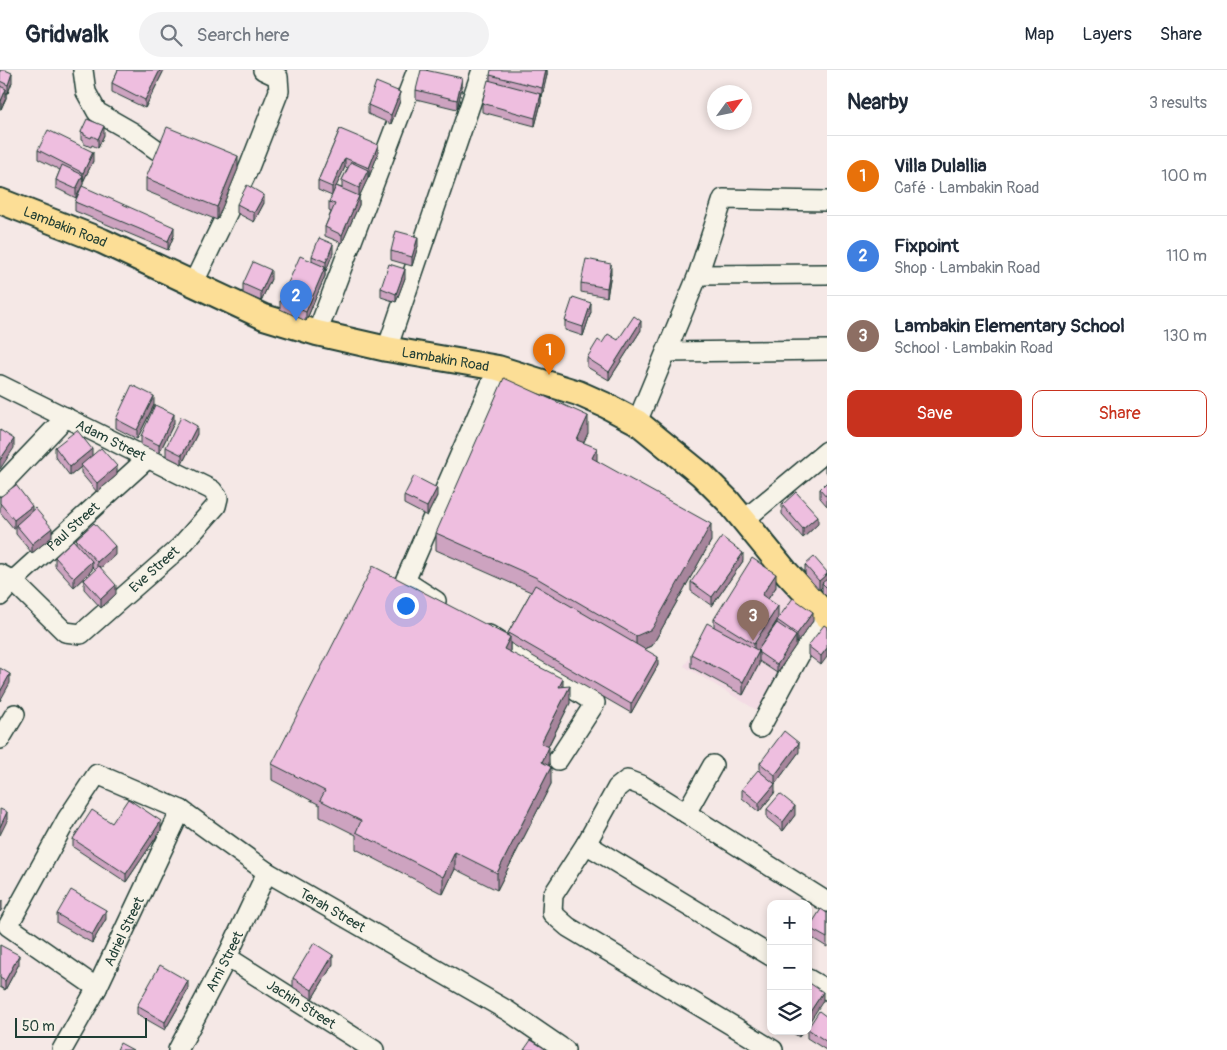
<!DOCTYPE html>
<meta charset="utf-8">
<style>
:root{--surface:#fff;--page:#f2f2f3;--text:#1f2937;--muted:#747a83;--line:#e0e1e3;--accent:#c8321e}
body{margin:0;font-family:Pangolin,sans-serif;background:var(--page);color:var(--text)}
.controls{position:absolute;right:15px;bottom:15px;display:grid;overflow:hidden;border-radius:10px;box-shadow:0 2px 8px #0003}
.controls button{width:45px;height:45px;display:grid;place-items:center;padding:0;border:0;border-bottom:1px solid var(--line);background:var(--surface);color:var(--text);font:25px sans-serif}
.compass{position:absolute;left:707px;top:15px;width:45px;height:45px;border-radius:50%;background:var(--surface);box-shadow:0 2px 8px #0003;rotate:57deg}
.scale{position:absolute;left:15px;bottom:12px;width:132px;box-sizing:border-box;padding-left:5px;border:2px solid #1f3d34;border-top:0;font-size:14px;line-height:18px;white-space:nowrap;color:#1f3d34;-webkit-text-stroke:4px #f7f3e8;paint-order:stroke}
.you{position:absolute;left:405px;top:535px;width:18px;height:18px;margin:-12px;border:4px solid #fff;border-radius:50%;background:#1a73e8;box-shadow:0 0 0 8px #1a73e833}
.badge{display:grid;place-items:center;width:32px;height:32px;border-radius:50%;background:var(--accent);color:#fff;font-size:16px;font-weight:700}
.pin{position:absolute;translate:-50% -41px;filter:drop-shadow(0 1px 2px #0008)}
.pin::after{content:'';position:absolute;top:26px;width:18px;height:15px;background:inherit;clip-path:polygon(0 0,100% 0,50% 100%)}
.list{margin:0;padding:0;list-style:none}
h2{display:flex;justify-content:space-between;align-items:center;height:65px;margin:0;padding:0 20px;font-size:21px}
h2 small{font-size:16px;font-weight:400;color:var(--muted)}
.list li{display:grid;grid-template-columns:32px 1fr auto;gap:15px;align-items:center;box-sizing:border-box;height:80px;padding:0 20px;border-top:1px solid var(--line)}
.list b{display:block;font-size:19px;white-space:nowrap}
.list p{margin:0;font-size:16px;white-space:nowrap;color:var(--muted)}
.list em{font-size:16px;font-style:normal;color:var(--muted)}
.actions{display:flex;gap:10px;padding:15px 20px}
.actions a{flex:1;padding:11px 0;border:1px solid var(--accent);border-radius:10px;text-align:center;font-size:18px;color:var(--accent)}
.actions .main{background:var(--accent);color:#fff}
.icon{flex:none;width:28px;height:28px;fill:none;stroke:currentColor;stroke-width:2;stroke-linecap:round;stroke-linejoin:round}
.map{position:relative;flex:none;width:827px;height:980px;overflow:hidden}
header{display:flex;align-items:center;gap:30px;box-sizing:border-box;height:70px;padding:0 25px;background:var(--surface);border-bottom:1px solid var(--line)}
header strong{font-size:24px}
nav{display:flex;gap:28px;margin-inline-start:auto;font-size:18px}
.search{width:350px;height:45px;background:var(--page);display:flex;align-items:center;gap:12px;box-sizing:border-box;padding:0 18px;border-radius:28px;color:var(--muted);font-size:19px}
main{display:flex}
aside{flex:1;background:var(--surface)}
.map>svg:first-child{display:block}
.built{fill:#f3dbe4}
.lines{fill:none;stroke-linecap:round;stroke-linejoin:round}
.minor-casing{stroke:#1f3d34;stroke-width:22}
.major-casing{stroke:#1f3d34;stroke-width:28}
.minor{stroke:#f7f3e8;stroke-width:19}
.major{stroke:#fcde96;stroke-width:24}
.wall{fill:#cda3c0;stroke:#1f3d34;fill-rule:evenodd}
.shaded-wall{fill:#a7859c;stroke:#1f3d34}
.building{fill:#eebedf;stroke:#1f3d34}
.labels{text-anchor:middle;stroke-width:4;stroke-linejoin:round;paint-order:stroke}
.street-label{font-size:14px;fill:#1f3d34;stroke:#f7f3e8}
</style>
<header>
<strong>Gridwalk</strong>
<div class="search"><svg class="icon" aria-label="search" viewBox="0 0 24 24"><circle cx="10" cy="10" r="6"/><path d="M15 15l6 6"/></svg>Search here</div>
<nav><a>Map</a><a>Layers</a><a>Share</a></nav>
</header>
<main>
<div class="map">
<svg width="827" height="980" viewBox="0 0 827 980">
<rect width="100%" height="100%" fill="#f5e8e6"/>
<filter id="ink" filterUnits="userSpaceOnUse"><feTurbulence type="fractalNoise" baseFrequency=".02" numOctaves="2"/><feDisplacementMap in="SourceGraphic" scale="10" xChannelSelector="R" yChannelSelector="G"/><feConvolveMatrix kernelMatrix="1 2 1 2 8 2 1 2 1" color-interpolation-filters="sRGB"/></filter>
<g filter="url(#ink)">
<path class="built" d="M752,497L819,546L763,644L684,596Z"/>
<g class="lines">
<defs>
<g id="minor">
<path d="M83,0L86,22L97,42L132,62L157,80"/>
<path d="M698,205L827,204"/>
<path d="M193,214L248,100L279,21L278,7L263,0"/>
<path d="M317,263L417,0"/>
<path d="M387,279L482,0"/>
<path d="M667,282L827,280"/>
<path id="s1" d="M0,315L212,420L218,428L216,436L180,477L81,564L65,562L13,511L0,504"/>
<path d="M637,352L698,205L723,129L827,131"/>
<path d="M0,416L66,347"/>
<path d="M744,450L827,381"/>
<path id="s2" d="M0,526L13,511L148,388"/>
<path d="M436,531L405,511L498,298"/>
<path d="M489,565L595,633L558,690"/>
<path d="M760,658L823,542"/>
<path d="M0,669L15,644"/>
<path d="M686,743L713,695"/>
<path d="M586,774L771,886"/>
<path id="s3" d="M227,887L374,980"/>
<path d="M808,909L827,920"/>
<path id="s4" d="M97,918L8,856L67,749L97,704L181,740L267,802L508,941L565,980"/>
<path id="s5" d="M62,980L97,918L181,740"/>
<path id="s6" d="M178,980L227,887L267,802"/>
<path d="M773,980L568,857L552,843L553,825L586,774L617,718L627,710L643,716L827,832"/>
</g>
<g id="major">
<path id="s7" d="M0,131L102,171L264,247L317,263L387,279L498,298L578,323L605,335L637,352L702,405L728,431L787,503L827,546"/>
</g>
</defs>
<use href="#minor" class="minor-casing"/>
<use href="#major" class="major-casing"/>
<use href="#minor" class="minor"/>
<use href="#major" class="major"/>
</g>
<path class="wall" d="M0,0L12,12L8,23H6V28L1,39H0Z
M118,0H164L145,38L112,22V13Z
M547,0V5L541,27V33L535,56L482,42V33L490,11V5Z
M462,17L457,39L416,29V20Z
M400,31L391,54L368,44V35Z
M340,59L378,84L369,107L368,106V108L359,127V135L342,173L325,166V157L331,142L329,141V132L332,126L318,120V111ZM345,97L348,98L342,110V118L336,116Z
M81,62L104,65L98,78L92,75L91,77L84,74V72L81,70Z
M38,80L93,91L83,112V111V114L76,128L56,118V110L60,100L38,89Z
M238,99L217,150L146,121V108Z
M75,132L174,165L168,180L75,141Z
M264,133L254,152L237,143V134Z
M418,176L412,196L391,190V181Z
M333,183L325,201V206L306,251L280,239V231L312,191V186Z
M611,203L607,227L581,222V213Z
M405,208L396,232L381,227V218Z
M271,209L261,231L243,223V214Z
M591,242L583,266L565,260V251Z
M641,260L609,310L587,297V288L602,273L618,270Z
M154,335L137,369L116,358V349Z
M174,353L159,383L141,375V366Z
M588,363L583,373L597,391L711,471L652,576L645,579L658,595L631,643L510,573V582L563,616L570,633L548,677L549,695L551,714L497,820L455,799L443,824L356,779V765L320,747V735L272,710V694L508,566V563L531,522L436,480V463Z
M197,364L182,394L166,386V377Z
M55,377L92,385L117,405L97,422L81,403V397L70,406L55,386Z
M827,391V403L825,402V393Z
M827,412V436L820,428V419Z
M404,426H437L427,446L404,434Z
M0,427L32,440L52,467L32,483L16,464V458L14,459L0,442Z
M782,435L818,454L803,468L782,444Z
M76,469L115,485L100,498L116,524L101,538L84,519V510L96,500L92,496V500L74,517L55,496V487L76,474Z
M743,491L712,536L691,521V512Z
M805,495L827,502V527L822,522V517L819,520L805,504Z
M776,517L768,529L778,549L813,551L797,573H796V575L777,603L759,591V594L743,625L691,597V584L714,557V549ZM777,551V553L763,573Z
M827,557L821,595L808,585V576Z
M799,682L775,714L773,712L775,722L759,742L742,728V719L760,701V693Z
M767,739L795,745L783,761L767,748Z
M112,753L161,760L126,812L73,777V769Z
M827,843V877L809,866V858Z
M57,844L106,849L92,873L57,853Z
M0,875L19,894L5,920L0,917Z
M333,894L312,929L293,917V908Z
M188,920L165,960L137,944V936Z
M827,947V980H826L807,968V961H808V958Z
M790,961H803L799,967Z"/>
<path class="shaded-wall" d="M160,0H164L145,38V30Z
M546,0H547V5L542,27V18Z
M12,3V12L8,23V15Z
M462,8V17L457,39V30Z
M6,19V28L1,39V31Z
M400,22V31L391,54V45Z
M541,24V33L535,56V48Z
M104,56V65L98,78V69Z
M378,75V84L369,107V98Z
M93,82V91L83,112V103Z
M238,86V99L217,150V137Z
M345,88V97L332,126V117Z
M368,100V108L359,127V118Z
M83,105V114L76,128V119Z
M264,125V133L254,152V143Z
M359,126V135L342,173V165Z
M174,157V165L168,180V171Z
M418,167V176L412,196V187Z
M333,174V183L326,201V192Z
M611,194V203L607,227V218Z
M325,197V206L306,251V242Z
M405,199V208L396,232V224Z
M271,200V209L261,231V222Z
M591,233V242L583,266V257Z
M641,251V260L609,310V302Z
M154,326V335L137,369V360Z
M174,344V353L159,383V375Z
M588,346V363L577,387V370Z
M197,356V364L182,394V385Z
M14,369V378L0,399V390Z
M597,378V395L592,388Z
M92,379V388L81,395V397L70,406V397Z
M117,396V405L97,422V413Z
M437,418V426L427,446V437Z
M32,436V444L16,455V458L14,459V450Z
M818,446V454L803,468V459Z
M711,454V471L652,576L636,582V566Z
M52,458V467L32,483V474Z
M115,476V485L97,501V492Z
M743,483V491L712,536V527Z
M92,491V500L74,517V508Z
M776,504V517L762,538V525Z
M827,504V513H822V517L819,520V511Z
M116,515V524L101,538V529Z
M778,536V549L754,587V574Z
M813,542V551L797,573V564Z
M796,566V575L777,603V595Z
M510,567V584L504,579Z
M827,578V587L821,595V586Z
M759,581V594L743,625V612Z
M658,587V595L631,643V634Z
M10,604V613L0,631V622Z
M563,609V626L559,617Z
M570,616V633L541,690V673Z
M799,673V682L775,714V705Z
M549,677V694L542,708V692Z
M551,697V714L497,820V803Z
M775,714V722L759,742V733Z
M795,736V745L783,761V752Z
M7,742V751L0,765V757Z
M161,751V760L126,812V804Z
M455,782V799L443,824V807Z
M2,830V839L0,842V834Z
M106,840V849L92,873V865Z
M19,885V894L5,920V911Z
M333,885V894L312,929V920Z
M188,911V920L165,960V952Z
M823,922V931L808,954V945Z
M799,961H803L799,967Z"/>
<path class="building" d="M0,0H5L12,3L8,15L0,11Z
M118,0H160L145,30L112,13Z
M421,0H425L462,8L457,30L416,20Z
M491,0H546L542,18L490,5Z
M488,10L541,24L535,48L482,33Z
M376,12L400,22L391,45L368,35Z
M0,16L6,19L1,31L0,30Z
M87,49L104,56L98,69L92,66L91,68L84,65V63L81,62Z
M167,57L238,86L217,137L146,108Z
M340,59L378,75L369,98L345,88L332,117L318,111Z
M48,60L93,82L83,103L38,80Z
M351,92L368,100L359,118L342,110Z
M62,95L83,105L76,119L56,110Z
M247,115L264,125L254,143L237,134Z
M82,116L174,157L168,171L75,132Z
M336,116L359,126L342,165L325,157L335,134L329,132Z
M396,161L418,167L412,187L391,181Z
M319,168L333,174L326,192L312,186Z
M300,186L325,197L306,242L280,231Z
M586,189L611,194L607,218L581,213Z
M253,192L271,200L261,222L243,214Z
M389,194L405,199L396,224L381,218Z
M573,227L591,233L583,257L565,251Z
M634,246L641,251L609,302L587,288L598,270L602,273L608,264L618,270Z
M504,308L588,346L577,370L597,378L592,388L711,454L652,559L636,566L535,507L436,463Z
M132,315L154,326L137,360L116,349Z
M155,335L174,344L159,375L141,366Z
M181,347L197,356L182,385L166,377Z
M0,360L14,369L0,390Z
M77,360L92,379L70,397L55,377Z
M101,378L117,396L97,413L81,395Z
M414,406L437,418L427,437L404,426Z
M827,412V427L820,419Z
M16,415L32,436L14,450L0,433V427Z
M796,422L818,446L803,459L782,435Z
M35,438L52,458L32,474L16,455Z
M94,453L115,476L97,492L76,469Z
M722,467L743,483L712,527L691,512Z
M73,470L92,491L74,508L55,487Z
M814,487L827,502V504L819,511L805,495Z
M752,488L776,504L762,525L778,536L754,574L714,549Z
M99,496L116,515L101,529L84,510Z
M373,496L510,567L504,579L563,609L559,617L570,616L541,673L549,677L542,692L551,697L497,803L455,782L443,807L356,762L361,751L320,730L325,721L272,694Z
M827,509V518L822,513Z
M535,515L658,587L631,634L508,563Z
M793,528L813,542L797,564L777,550Z
M707,553L759,581L743,612L691,584Z
M777,553L796,566L777,595L758,582L759,581L758,580Z
M824,555L827,557V578L821,586L808,576Z
M0,598L10,604L0,622Z
M784,661L799,673L775,705L760,693Z
M758,700L775,714L759,733L742,719Z
M780,724L795,736L783,752L767,739Z
M128,729L161,751L126,804L73,769L92,740L112,753Z
M0,739L7,742L0,757Z
M71,820L106,840L92,865L57,844Z
M821,839L827,843V868L809,858Z
M314,873L333,885L312,920L293,908Z
M0,875L19,885L5,911L0,908Z
M160,895L188,911L165,952L137,936Z
M808,912L823,922L808,945Z
M819,941L827,947V972L808,959V958Z
M531,970L547,980H524Z
M120,973L133,980H117Z"/>
</g>
<g class="labels">
<g class="street-label">
<text dy="5" stroke="none"><textPath href="#s7" startOffset="70">Lambakin Road</textPath></text>
<text dy="5" stroke="none"><textPath href="#s7" startOffset="475">Lambakin Road</textPath></text>
<text dy="5" stroke="none"><textPath href="#s1" startOffset="124">Adam Street</textPath></text>
<text dy="5" stroke="none"><textPath href="#s2" startOffset="101">Paul Street</textPath></text>
<text transform="translate(154 499) rotate(-42)" y="5">Eve Street</text>
<text dy="5" stroke="none"><textPath href="#s4" startOffset="558">Terah Street</textPath></text>
<text dy="5" stroke="none"><textPath href="#s5" startOffset="134">Adriel Street</textPath></text>
<text dy="5" stroke="none"><textPath href="#s6" startOffset="100">Arni Street</textPath></text>
<text dy="5" stroke="none"><textPath href="#s3" startOffset="88">Jachin Street</textPath></text>
</g>
</g>
</svg>
<div class="controls">
<button>+</button>
<button>−</button>
<button><svg class="icon" aria-label="layers" viewBox="0 0 24 24"><path d="M12 4l9 5-9 5-9-5zM3 14l9 5 9-5"/></svg></button>
</div>
<svg class="compass" viewBox="-18 -18 36 36"><path d="M0-13l5 13h-10z" fill="#e53935"/><path d="M0 13l5-13h-10z" fill="#747a83"/></svg>
<div class="scale">50 m</div>
<div class="you"></div>
<div class="pin badge" style="left:549px;top:305px;background:#e8710a">1</div>
<div class="pin badge" style="left:296px;top:251px;background:#3f7fe0">2</div>
<div class="pin badge" style="left:753px;top:571px;background:#8d6e63">3</div>
</div>
<aside>
<h2>Nearby<small>3 results</small></h2>
<ul class="list">
<li><span class="badge" style="background:#e8710a">1</span><div><b>Villa Dulallia</b><p>Café · Lambakin Road</p></div><em>100 m</em></li>
<li><span class="badge" style="background:#3f7fe0">2</span><div><b>Fixpoint</b><p>Shop · Lambakin Road</p></div><em>110 m</em></li>
<li><span class="badge" style="background:#8d6e63">3</span><div><b>Lambakin Elementary School</b><p>School · Lambakin Road</p></div><em>130 m</em></li>
</ul>
<div class="actions"><a class="main">Save</a><a>Share</a></div>
</aside>
</main>
